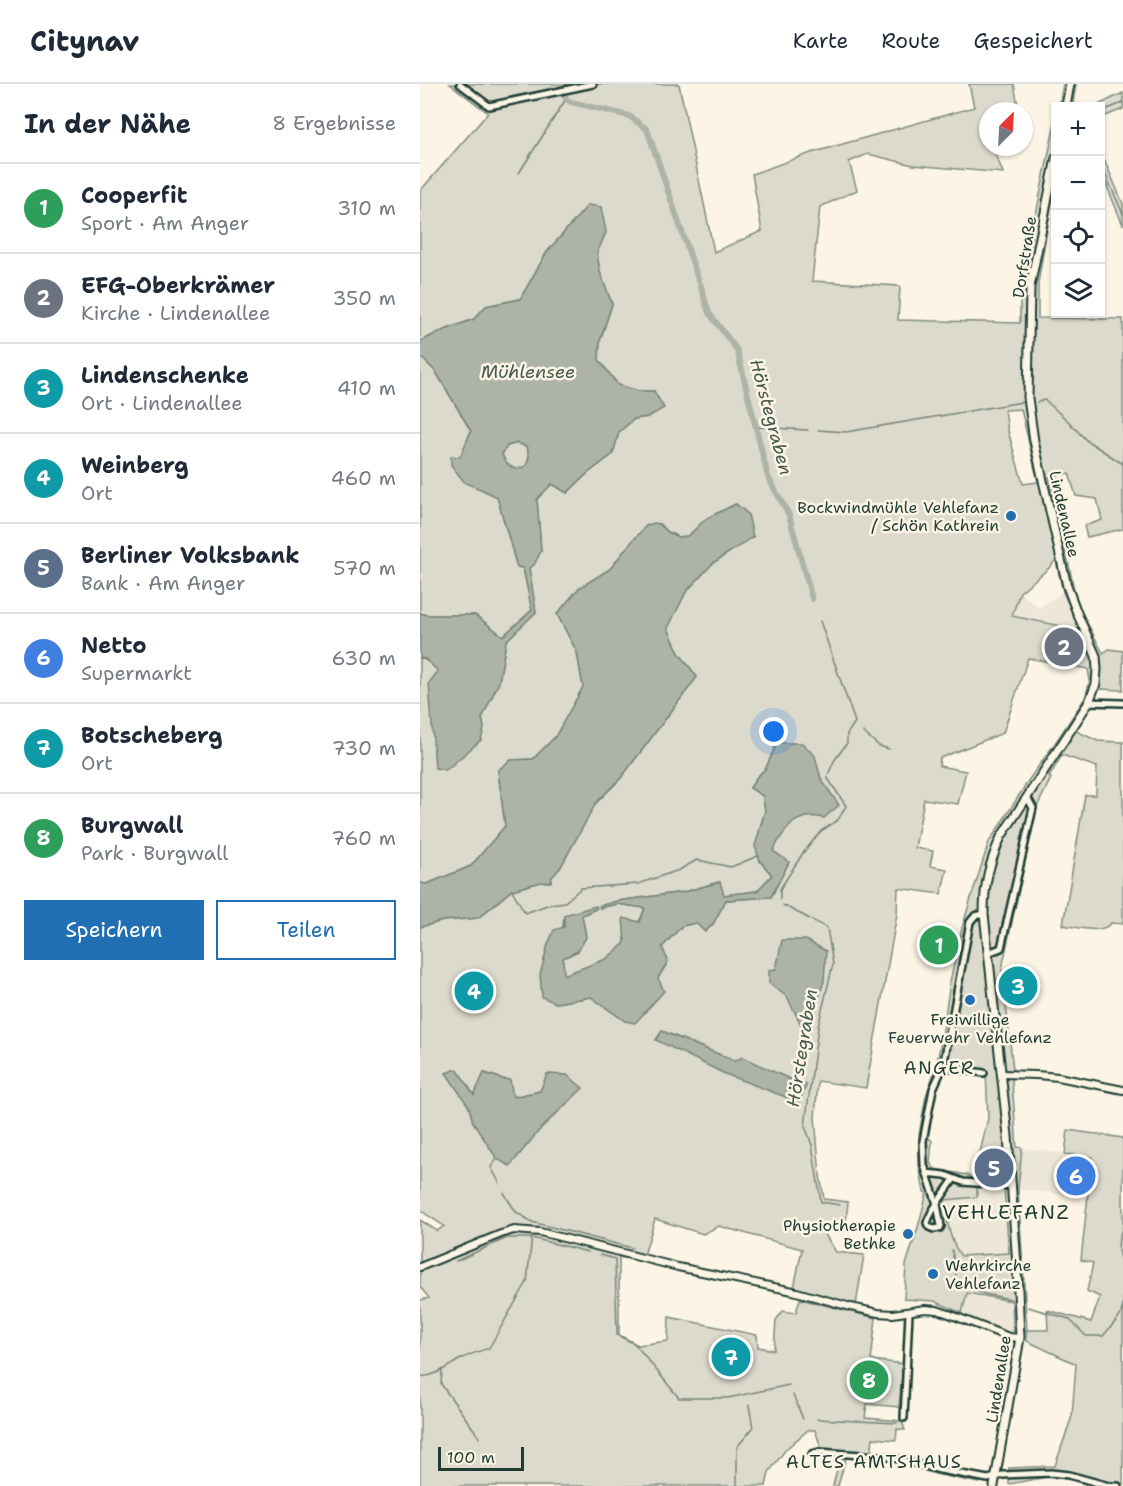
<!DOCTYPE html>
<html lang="de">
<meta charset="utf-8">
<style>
:root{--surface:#fff;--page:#f6f6f7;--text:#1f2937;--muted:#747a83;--line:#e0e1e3;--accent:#1f6fb2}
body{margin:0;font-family:"Shantell Sans",sans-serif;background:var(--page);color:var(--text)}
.controls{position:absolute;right:18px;top:18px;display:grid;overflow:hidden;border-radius:0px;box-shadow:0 2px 4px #0004}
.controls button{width:54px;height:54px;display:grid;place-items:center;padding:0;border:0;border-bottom:2px solid var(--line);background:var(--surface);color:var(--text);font:30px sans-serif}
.compass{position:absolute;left:559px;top:18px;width:54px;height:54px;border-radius:50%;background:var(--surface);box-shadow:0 2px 4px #0004;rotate:24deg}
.scale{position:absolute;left:18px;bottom:15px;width:86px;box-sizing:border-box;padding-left:6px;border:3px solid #1f3d34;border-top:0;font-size:16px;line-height:21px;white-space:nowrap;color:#1f3d34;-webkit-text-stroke:4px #fcf5e5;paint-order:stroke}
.you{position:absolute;left:354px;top:648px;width:21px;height:21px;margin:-15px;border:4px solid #fff;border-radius:50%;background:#1a73e8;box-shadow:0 0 0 9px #1a73e833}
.badge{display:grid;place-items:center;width:39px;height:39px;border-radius:50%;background:var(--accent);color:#fff;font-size:20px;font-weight:700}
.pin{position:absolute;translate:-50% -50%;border:3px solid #fff;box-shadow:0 2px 6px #0006}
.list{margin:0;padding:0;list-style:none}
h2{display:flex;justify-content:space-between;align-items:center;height:78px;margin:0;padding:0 24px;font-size:26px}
h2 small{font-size:20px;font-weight:400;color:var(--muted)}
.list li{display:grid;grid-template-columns:39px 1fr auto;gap:18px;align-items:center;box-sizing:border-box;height:90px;padding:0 24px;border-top:2px solid var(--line)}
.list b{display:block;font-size:22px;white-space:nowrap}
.list p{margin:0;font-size:20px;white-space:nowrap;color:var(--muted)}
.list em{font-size:20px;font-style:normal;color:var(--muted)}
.actions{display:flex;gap:12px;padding:18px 24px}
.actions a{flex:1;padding:14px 0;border:2px solid var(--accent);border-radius:0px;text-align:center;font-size:21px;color:var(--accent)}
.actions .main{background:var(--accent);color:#fff}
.icon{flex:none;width:33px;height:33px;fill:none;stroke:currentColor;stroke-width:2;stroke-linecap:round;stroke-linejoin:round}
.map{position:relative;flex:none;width:703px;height:1402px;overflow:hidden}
header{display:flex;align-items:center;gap:36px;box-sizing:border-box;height:84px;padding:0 30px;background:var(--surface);border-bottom:2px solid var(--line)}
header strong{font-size:28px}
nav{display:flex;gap:33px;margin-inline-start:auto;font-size:21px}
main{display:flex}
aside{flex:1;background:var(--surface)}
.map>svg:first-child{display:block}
.built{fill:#ece7d8}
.green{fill:#dcdacc;stroke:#7e8c80;stroke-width:1.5;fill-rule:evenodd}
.water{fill:#aeb3a7;stroke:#758479;stroke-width:1.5;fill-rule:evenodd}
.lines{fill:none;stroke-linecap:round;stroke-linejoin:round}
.stream{stroke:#758479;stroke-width:1.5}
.canal{stroke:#aeb3a7;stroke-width:6}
.minor-casing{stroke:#1f3d34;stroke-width:10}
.tertiary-casing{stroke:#1f3d34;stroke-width:10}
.secondary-casing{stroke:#1f3d34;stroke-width:11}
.minor{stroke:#fcf5e5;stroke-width:5}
.tertiary{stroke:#fcf5e5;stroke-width:6}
.secondary{stroke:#fcf5e5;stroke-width:7}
.poi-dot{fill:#1f6fb2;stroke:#fcf5e5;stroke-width:2}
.labels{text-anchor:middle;stroke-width:5;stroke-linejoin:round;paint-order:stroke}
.street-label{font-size:16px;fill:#1f3d34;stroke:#fcf5e5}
.poi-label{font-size:16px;fill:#1f3d34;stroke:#fcf5e5;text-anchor:end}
.water-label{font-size:18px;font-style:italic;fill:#435a51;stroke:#fcf5e5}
.neighbourhood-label{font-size:18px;letter-spacing:1.5px;fill:#1f3d34;stroke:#fcf5e5}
.quarter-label{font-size:20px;letter-spacing:1.5px;fill:#1f3d34;stroke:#fcf5e5}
</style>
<header>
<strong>Citynav</strong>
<nav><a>Karte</a><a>Route</a><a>Gespeichert</a></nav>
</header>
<main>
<aside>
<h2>In der Nähe<small>8 Ergebnisse</small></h2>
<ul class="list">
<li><span class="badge" style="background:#2e9e5b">1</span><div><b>Cooperfit</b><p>Sport · Am Anger</p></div><em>310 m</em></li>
<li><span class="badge" style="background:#6b7280">2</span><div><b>EFG-Oberkrämer</b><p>Kirche · Lindenallee</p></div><em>350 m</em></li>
<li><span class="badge" style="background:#0f9aa8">3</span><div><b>Lindenschenke</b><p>Ort · Lindenallee</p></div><em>410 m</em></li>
<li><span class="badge" style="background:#0f9aa8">4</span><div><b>Weinberg</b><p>Ort</p></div><em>460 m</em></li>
<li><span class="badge" style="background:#5c6f8a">5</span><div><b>Berliner Volksbank</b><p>Bank · Am Anger</p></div><em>570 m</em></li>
<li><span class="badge" style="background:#3f7fe0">6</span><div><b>Netto</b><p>Supermarkt</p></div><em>630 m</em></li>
<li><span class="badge" style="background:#0f9aa8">7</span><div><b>Botscheberg</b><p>Ort</p></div><em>730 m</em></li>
<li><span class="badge" style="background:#2e9e5b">8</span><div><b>Burgwall</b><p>Park · Burgwall</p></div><em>760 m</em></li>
</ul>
<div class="actions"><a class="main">Speichern</a><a>Teilen</a></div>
</aside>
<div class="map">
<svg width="703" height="1402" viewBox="0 0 703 1402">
<rect width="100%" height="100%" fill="#fcf5e5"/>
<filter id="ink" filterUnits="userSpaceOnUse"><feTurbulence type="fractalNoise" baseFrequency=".0167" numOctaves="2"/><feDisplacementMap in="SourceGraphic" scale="12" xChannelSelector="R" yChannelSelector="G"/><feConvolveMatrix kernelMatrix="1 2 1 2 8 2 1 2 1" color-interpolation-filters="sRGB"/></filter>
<g filter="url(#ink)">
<path class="built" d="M600,508L618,524L643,508L660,546L592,532Z
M602,1064L672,1073L667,1113L598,1105Z
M557,1103L584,1104L590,1169L541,1172L535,1164L527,1139L524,1116L556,1113Z
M546,1208L592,1217L593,1239L592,1247L572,1242L542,1229Z"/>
<path class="green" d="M30,0H147L148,2L157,0H259L294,168L342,147L332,90L391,69L554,23L549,0H594L599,27H568V39L564,40L568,51V63H573L583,89L493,81L448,70L429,78L437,106L400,123L392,197L480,202L478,236L600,239V207L635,39V99L618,199V234L703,235V445L667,453L664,442L682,436L677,415L656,412L649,389L629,393L642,448L655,510L662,529L683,569L689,565L703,567V606L679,605L672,621L656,647L678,657L703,658V840L691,839C681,851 658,843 643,841L665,711H676L677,683L642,671L629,693L631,694L617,723L582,884L593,986L592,998L597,1063L602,1064L598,1105L607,1246H628L627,1226L671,1238L680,1213L667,1207L673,1179L661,1176L672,1073L645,1070L648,1046L703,1054V1402H676L642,1394L627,1393L589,1400V1384L635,1382L652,1332L656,1280L607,1257L606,1246L592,1247L593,1239L592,1217L547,1209L542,1229L514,1217L484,1215L486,1181L498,1143L507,1109L504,1108L499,1081V1051L506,1012L514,989L521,959L530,898L542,844L551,814L569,758L610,694L633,662L665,614L670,596L668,585L608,574L583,649L520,674L519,682L546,687L538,720L504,715L495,764L513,767L510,782L527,785L521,810L478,804L477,830L446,1004L398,997L395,1033L400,1092L404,1115L428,1118L425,1147L407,1141L404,1149L416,1168L444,1171L436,1221L374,1204L382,1165L299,1142L283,1150L235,1135L222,1178L199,1173V1251L218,1261L248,1257L249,1233L337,1251L338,1263L354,1266L356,1236L363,1227L376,1229L380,1215L456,1234L451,1276L483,1280L479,1323L447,1320L445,1334L482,1337L485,1346L477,1345L476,1356L453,1354L451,1368L463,1369L536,1387L561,1390L559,1399L515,1390L470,1376L426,1373L418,1402H413L420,1373L401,1372V1363L395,1346H388L366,1365L349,1388L346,1402H0V1216L9,1214L0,1203V1136L17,1147L24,1142L0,1126V843L23,837L58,834L92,806L121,798L132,793L140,784L176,719L201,694L277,593L259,569L247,544L266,508L293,479L333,453L316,420L287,434L268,452L258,453L248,448L239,440L208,462L190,485L159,504L137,530L157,568L163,603L135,653L113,675L91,676L78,686L85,742L51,782L7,800L0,799V574C17,577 52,629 64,644L62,634L79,598L86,557L116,528L109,484L121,467L117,415L132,399L147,409L167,390L193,370L199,348L214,335L228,333L234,307H218L198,301L179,276L180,257L192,220L180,188L177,169L186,148L168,121L127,168L100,215L66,222L54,235L17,249L0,258V107L68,29ZM601,325L618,398L603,400L588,347L585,326ZM636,476L643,508L660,546L592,532L600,508L628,485ZM357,659L394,672L401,695L393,731L375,736L361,752L353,767L369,778L351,813L306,816L293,840L285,848L276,839L262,842L242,863L248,878L238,894L205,937L171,913L136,919L144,831L176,825L162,831L166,853L158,867L143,874V891C157,886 171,882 184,876C203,867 218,843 225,824L197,820L180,824V822L197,817L264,808L299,798L304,811L337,807L352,791L340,777V743L345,727L343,712L330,704L336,694L346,684ZM242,947L315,977L386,1000L379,1017L236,956ZM526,982L566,987L568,1034L559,1073L572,1077L573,1072L585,1073L586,1098L552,1094L547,1091L515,1085L510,1079L512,1057L506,1051L514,1007ZM65,989L83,995L92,1013L120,1007L152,1015L122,1043L53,1038L49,1023ZM557,1103L584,1104L589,1169L541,1172C529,1156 526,1136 525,1116L557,1113Z
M643,0H656L653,20L676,22L703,9V25L683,33L681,35L680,22H639Z
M681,68L703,120V141L681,88Z
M0,272L16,288L51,347L40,374L63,406L77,412L97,483L103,484L112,526L83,552L55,531H7L0,529Z
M97,359L107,363L109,372L107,381C95,390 86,383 82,370L87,362Z"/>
<path class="water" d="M168,121L181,123L186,148L177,169L180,188L192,220L180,257L179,276L198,301L218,307H234L244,324L228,333L214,335L199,348L193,370L167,390L147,409L132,400L117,415L121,467L114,481L109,484L116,528L86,557L79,598L62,634L64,644L61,656L26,686L15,684L9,599L18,587L5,575L0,574V529L7,531H55L83,552L112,526L103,484L97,483L77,413L63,406L45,399L31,381V372L40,373L51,347L16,288L0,272V258L17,249L54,235L66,222L100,215L127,168ZM97,359L107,363L109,372L107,381C96,389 86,382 82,370L87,362Z
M316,420L328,430L333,453L293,479L266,508L248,544L259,569L277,593L201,694L176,719L140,784L132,793L131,798H121L92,806L58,834L23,837L0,843V799L7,800L51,782L85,742L78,686L91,676L113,675L135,653L163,603L157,568L137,530L159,504L190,485L208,462L226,442L234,439L239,440L248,448L258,453L268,452L287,434Z
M357,659H382L395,672L401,695L419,721L404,734C376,727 365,744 353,767L369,778L351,813L306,816L293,840L285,848L276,839L262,842L242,863L248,877L238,894L244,907L215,939L205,937L171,913L136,919L122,913L120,891L128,860L134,846L144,843V831L176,822L177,824L162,831L166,853L158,867L143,874L144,891L186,875L205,859L203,834L220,838L225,824L197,820L180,824L179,822L197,817L264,808L300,798L304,811L337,807L352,791L340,777L335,762L345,727L343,712L330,704L336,694L346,684Z
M362,856H386L406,867L404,897L387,952L367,913L349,899V886L356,885Z
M242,947L315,977L322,973L372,996L387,1000L379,1018L305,990L236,956Z
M37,985L54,1011L64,989L83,995L90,996L93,1013L120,1007L127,990L147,991L163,1004L122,1043L90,1082L77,1075L53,1038L49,1023L26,989Z"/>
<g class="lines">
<path class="stream" d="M687,25L703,19
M680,78L703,130
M99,89L146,15
M617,318L625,316L648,337L666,356L703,380
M335,343L388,346
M398,346L426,348L602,318
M443,648L459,662L469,665
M92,806L105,829L130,820L145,818L161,804L218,800L259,786L277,776L311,783L338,772
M360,815V805L383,769L401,747L418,736L426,722L407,693L414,677L427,659V650L435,638L400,537
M363,821L407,844L413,880L398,943L385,1042L392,1061L401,1118L420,1121
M77,1075L71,1083L80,1100
M84,1109L96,1128L112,1138L212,1164
M703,1143C698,1154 695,1169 703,1179
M532,1166L537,1199L564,1210L591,1215
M180,1171L195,1175L197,1251L215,1260L259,1314H308L369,1301
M36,1177L87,1154H112L168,1168
M608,1223L649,1235L666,1252H683L700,1232L703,1222
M22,1286L21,1300L60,1354
M0,1292C15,1294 29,1281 41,1275C50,1270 60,1267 69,1264L107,1198L112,1152
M373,1311L383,1335
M397,1335L477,1339
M317,1402V1363L333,1344L329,1321"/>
<path class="canal" d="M141,0L142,2
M145,12L146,15L151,18L209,32L227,45L278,195
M280,200L289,229L317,266L348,393L369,431L392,515"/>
<defs>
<path id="minor" d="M40,0L69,22L173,0
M669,618L703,619
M568,869L581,864L613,724L607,713
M523,983L564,989
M506,1089L525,1091L543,1098L592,1102
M534,1095C525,1109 512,1123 507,1139L509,1143L514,1145L520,1144L521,1142L517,1120L504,1081L503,1057L513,1005L523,983L550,838L555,832L564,830
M484,1334L489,1229
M392,1370L399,1368L470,1373L520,1386L568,1395L583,1391L631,1389L649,1391L689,1402H698"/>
<path id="tertiary" d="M583,990L617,991L638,993L703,1006
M0,1183L81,1150L94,1146L120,1148L258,1183L373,1207L431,1223L458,1229L473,1230L505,1225L517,1226L529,1230L589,1253L600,1254"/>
<path id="secondary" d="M646,22L650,0
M574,1402L600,1254L597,1182L588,1052L564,830C564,800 569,780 581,753L669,618L676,600L677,585L676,572L657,529L647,502L614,357L608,314L610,203L636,74"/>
</defs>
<use href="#minor" class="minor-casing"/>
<use href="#tertiary" class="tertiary-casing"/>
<use href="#secondary" class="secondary-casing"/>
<use href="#minor" class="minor"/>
<use href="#tertiary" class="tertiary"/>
<use href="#secondary" class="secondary"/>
</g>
</g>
<g class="poi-dot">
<circle cx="591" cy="432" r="6"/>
<circle cx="550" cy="916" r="6"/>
<circle cx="488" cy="1150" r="6"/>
<circle cx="513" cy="1190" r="6"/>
</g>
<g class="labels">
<g class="street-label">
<text transform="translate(604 173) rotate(-81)" y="6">Dorfstraße</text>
<text transform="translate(645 430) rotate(77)" y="6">Lindenallee</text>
<text transform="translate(578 1295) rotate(-81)" y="6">Lindenallee</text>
</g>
<g class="poi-label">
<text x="579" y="429">Bockwindmühle Vehlefanz<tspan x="579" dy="18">/ Schön Kathrein</tspan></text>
<text x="550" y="941" text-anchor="middle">Freiwillige<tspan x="550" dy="18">Feuerwehr Vehlefanz</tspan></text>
<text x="476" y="1147">Physiotherapie<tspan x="476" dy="18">Bethke</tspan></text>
<text x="525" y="1187" text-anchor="start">Wehrkirche<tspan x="525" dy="18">Vehlefanz</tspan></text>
</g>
<g class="water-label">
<text x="108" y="294">Mühlensee</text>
<text transform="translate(351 333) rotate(75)" y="6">Hörstegraben</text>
<text transform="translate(382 964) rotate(-81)" y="6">Hörstegraben</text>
</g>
<g class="neighbourhood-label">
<text x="519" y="990">ANGER</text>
<text x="454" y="1384">ALTES AMTSHAUS</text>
</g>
<g class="quarter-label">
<text x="586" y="1135">VEHLEFANZ</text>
</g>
</g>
</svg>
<div class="controls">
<button>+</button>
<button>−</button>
<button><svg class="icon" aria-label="locate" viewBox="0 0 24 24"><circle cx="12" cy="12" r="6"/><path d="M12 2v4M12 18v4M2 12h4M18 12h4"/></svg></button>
<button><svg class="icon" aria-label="layers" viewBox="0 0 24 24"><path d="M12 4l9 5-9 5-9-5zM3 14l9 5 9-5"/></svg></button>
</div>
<svg class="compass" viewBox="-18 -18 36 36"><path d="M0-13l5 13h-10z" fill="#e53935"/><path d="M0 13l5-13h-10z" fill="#747a83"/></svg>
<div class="scale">100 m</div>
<div class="you"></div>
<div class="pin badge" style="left:519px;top:861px;background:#2e9e5b">1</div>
<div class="pin badge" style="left:644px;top:563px;background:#6b7280">2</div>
<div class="pin badge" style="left:598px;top:902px;background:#0f9aa8">3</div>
<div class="pin badge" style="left:54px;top:907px;background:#0f9aa8">4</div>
<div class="pin badge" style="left:574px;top:1084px;background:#5c6f8a">5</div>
<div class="pin badge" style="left:656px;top:1092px;background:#3f7fe0">6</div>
<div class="pin badge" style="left:311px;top:1273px;background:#0f9aa8">7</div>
<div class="pin badge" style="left:449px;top:1296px;background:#2e9e5b">8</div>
</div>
</main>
